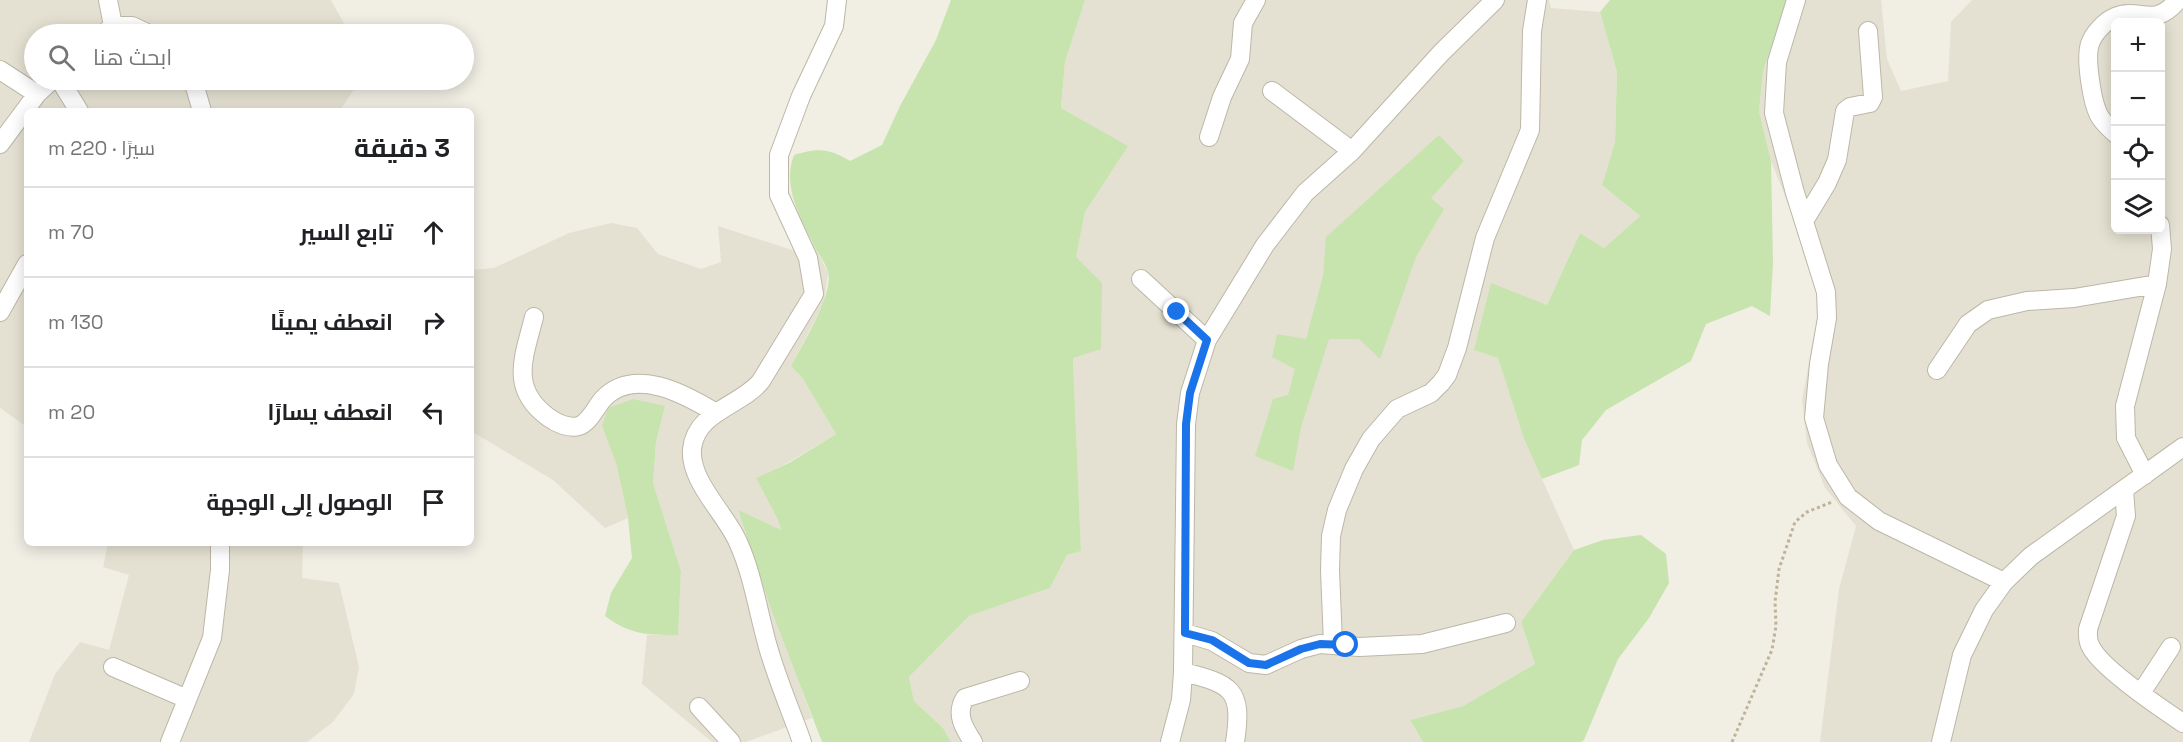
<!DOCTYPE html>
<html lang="ar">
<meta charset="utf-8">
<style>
:root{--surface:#fff;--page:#f6f6f6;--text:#202124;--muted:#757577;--line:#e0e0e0}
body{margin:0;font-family:"Space Grotesk",Cairo,sans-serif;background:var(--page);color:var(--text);direction:rtl}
.controls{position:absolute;right:18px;top:18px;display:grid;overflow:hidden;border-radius:9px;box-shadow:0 3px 15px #0003}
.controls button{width:54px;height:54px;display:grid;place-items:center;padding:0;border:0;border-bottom:2px solid var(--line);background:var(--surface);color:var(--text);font:30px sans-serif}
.stop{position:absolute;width:18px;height:18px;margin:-14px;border:4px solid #1a73e8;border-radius:50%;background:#fff}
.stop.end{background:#1a73e8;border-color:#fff;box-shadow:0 2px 6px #0008}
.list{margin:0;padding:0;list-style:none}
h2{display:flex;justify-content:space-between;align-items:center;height:78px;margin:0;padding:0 24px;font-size:26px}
h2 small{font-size:20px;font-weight:400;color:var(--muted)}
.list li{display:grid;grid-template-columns:39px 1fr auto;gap:18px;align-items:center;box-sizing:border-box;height:90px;padding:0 24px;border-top:2px solid var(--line)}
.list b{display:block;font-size:22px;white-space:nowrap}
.list em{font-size:20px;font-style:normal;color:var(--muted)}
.icon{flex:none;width:33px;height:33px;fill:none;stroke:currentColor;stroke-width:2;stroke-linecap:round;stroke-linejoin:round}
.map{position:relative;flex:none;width:2183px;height:742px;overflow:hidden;direction:ltr}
.search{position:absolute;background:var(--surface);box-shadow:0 3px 15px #0003;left:24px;top:24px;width:450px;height:66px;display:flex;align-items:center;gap:15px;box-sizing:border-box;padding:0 21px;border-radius:33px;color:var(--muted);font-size:22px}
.panel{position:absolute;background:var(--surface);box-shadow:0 3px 15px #0003;left:24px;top:108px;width:450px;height:438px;border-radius:9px;direction:rtl}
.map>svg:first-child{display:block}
.residential{fill:#e5e1d2;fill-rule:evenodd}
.green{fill:#c7e4ae}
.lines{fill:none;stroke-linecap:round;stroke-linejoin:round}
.minor-casing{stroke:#bcb7a7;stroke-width:20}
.path{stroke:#bdb399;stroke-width:3;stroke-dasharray:3 3;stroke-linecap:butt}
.minor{stroke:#fff;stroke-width:18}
.route{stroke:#1a73e8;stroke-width:8}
</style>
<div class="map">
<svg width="2183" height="742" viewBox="0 0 2183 742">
<rect width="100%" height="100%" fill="#f1eee4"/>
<path class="residential" d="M0,0H331L350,34H34V80H360L343,106L338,111H27V427L0,408Z
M1085,0H1549L1551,8L1600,12L1617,72L1615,142L1602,185L1640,216L1604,248L1580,233L1547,305L1475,350L1498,358L1524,439L1574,550L1521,622L1535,664L1463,706L1410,720L1423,742H951L943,728L914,701L909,677L969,616L1050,588L1067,555L1081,551L1073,358L1076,257L1085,212L1127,146L1061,108L1065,62Z
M1787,0H1881L1887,59L1901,91L1948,81L1951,22L1972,0H2183V742H1820L1839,589L1856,526L1825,488L1807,443L1802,400L1813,340L1821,315L1813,277L1793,216L1771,161L1759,111L1763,71ZM2116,22H2160V230H2116Z
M611,223L637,228L658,254L701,269L721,262L718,226L798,252L813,242L828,273L824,303L791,366L803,379L836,434L782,466L756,478L778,520L781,531L738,511L812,718L746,742H712L642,684L647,635H678L681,571L653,483L656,442L665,406L602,426L617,465L628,518L605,528L553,480L471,431V270L494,268L569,233Z
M108,543H303L302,578L339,583L359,667L354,694L333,722L307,742H29L55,674L80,642L109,650L129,575L103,567Z"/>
<path class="green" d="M951,0H1085L1065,62L1061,108L1128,146L1085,212L1076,257L1102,283L1101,349L1073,358L1081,551L1067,555L1050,588L969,616L909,677L914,701L943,728L951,742H822L771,609L738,510L781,530L778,520L756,478L789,463L836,434L803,379L791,366C802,345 834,294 828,272C826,265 821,257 817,251C803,223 781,187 794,155C818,148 828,148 850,161L882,145L900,106L936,40Z
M1610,0H1787L1763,71L1759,111L1771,161L1773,263L1770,316L1752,306L1706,324L1691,361L1606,410L1582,440L1579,465L1542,479L1524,439L1498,358L1474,350L1491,283L1547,305L1580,233L1604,248L1640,216L1602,185L1615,142L1617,72L1600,12Z
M1439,135L1464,161L1431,198L1444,209L1416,257L1380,359L1359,339H1329L1301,427L1293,471L1255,456L1273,399L1288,395L1295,369L1272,357L1277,334L1306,339L1323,276L1326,237Z
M633,399L665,406L656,442L653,483L681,571L678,635C648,635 630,635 605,616L611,593L632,558L628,518L617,466L602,426L608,408Z
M1641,535L1666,554L1669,583L1649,618L1618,659L1584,740L1581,742H1423L1410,720L1463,706L1535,664L1521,622L1574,550L1603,540Z"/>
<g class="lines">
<defs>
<path id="minor" d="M108,0L113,26
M1796,0L1777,62L1774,113L1795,193L1826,292L1827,318L1819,364L1814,418L1828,465L1848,497L1879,521L2004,582
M103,34L113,26H132L149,34
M0,70L37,94
M60,80L79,111
M190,80L195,87L202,111
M1272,91L1352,151
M2116,134C2110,129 2104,123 2100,117C2092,104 2085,58 2090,44C2093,34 2105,21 2115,17C2140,6 2153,30 2178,0
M1209,137L1222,97L1240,59L1243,23L1256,0
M0,144L37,94L52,80
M1804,221L1827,183L1837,160L1845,111L1850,107L1870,103L1873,97L1868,31
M1141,279L1207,340
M0,312L27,264
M534,317C524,357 509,388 548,417C556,423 569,429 579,426C589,423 596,407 603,399C634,366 685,394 716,413
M1937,370L1968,324L1988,310L2027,301L2074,298L2157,284
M2145,475L2126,438L2125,406L2157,284L2162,249L2160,225
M2124,490L2126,516L2088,629C2088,635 2087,641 2091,647C2101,668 2162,709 2183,723
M1185,633L1212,641L1249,663L1266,665L1301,649L1320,644L1359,647L1422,644L1506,623
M1333,644L1330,570L1331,536L1337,510L1354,469L1371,439L1397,409L1431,393L1441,383L1447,375L1457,348L1485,238L1530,130L1532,31L1537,0
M113,667L187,699
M1183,672C1232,684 1243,689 1235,742
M2141,693L2171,647
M699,707L731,742
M170,742L212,638L220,570V543
M802,742C791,711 777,679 768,647C758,612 753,575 738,542C726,514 689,481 692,449C696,411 741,406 761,381L814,294L808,258L779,195V155L801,96L834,26L837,0
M973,742C964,728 955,714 965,698L1020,681
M1170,742L1181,700L1183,672L1186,424L1190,393L1207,340L1265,245L1305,193L1352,151L1441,53L1495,0
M1941,742L1962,655L1984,610L2004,582L2031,556L2183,447"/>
</defs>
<use href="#minor" class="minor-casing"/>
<path class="path" d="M1732,742L1772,650L1776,626L1775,602L1779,569L1795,522L1807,512L1832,502"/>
<use href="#minor" class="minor"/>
</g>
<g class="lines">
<path class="route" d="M1177,312L1207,340L1190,393L1186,424L1185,633L1212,640L1249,663L1266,665L1301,649L1320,644L1346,645"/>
</g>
</svg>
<div class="controls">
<button>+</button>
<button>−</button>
<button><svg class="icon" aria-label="locate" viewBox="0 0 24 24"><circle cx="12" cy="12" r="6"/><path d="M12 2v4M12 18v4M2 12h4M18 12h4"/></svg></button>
<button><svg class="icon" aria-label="layers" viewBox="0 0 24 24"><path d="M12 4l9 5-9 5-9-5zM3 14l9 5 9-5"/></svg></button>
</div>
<div class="stop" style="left:1346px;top:645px"></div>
<div class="stop end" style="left:1177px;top:312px"></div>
<div class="search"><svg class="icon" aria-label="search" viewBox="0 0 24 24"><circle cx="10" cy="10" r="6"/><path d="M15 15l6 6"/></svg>ابحث هنا</div>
<section class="panel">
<h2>3 دقيقة<small>سيرًا · 220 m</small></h2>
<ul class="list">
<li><svg class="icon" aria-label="ahead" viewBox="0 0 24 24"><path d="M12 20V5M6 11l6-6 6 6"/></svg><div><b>تابع السير</b></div><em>70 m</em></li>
<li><svg class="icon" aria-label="right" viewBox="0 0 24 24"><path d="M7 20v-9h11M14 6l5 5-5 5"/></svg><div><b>انعطف يمينًا</b></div><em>130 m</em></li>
<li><svg class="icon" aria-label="left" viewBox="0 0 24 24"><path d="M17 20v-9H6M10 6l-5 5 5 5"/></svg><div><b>انعطف يسارًا</b></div><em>20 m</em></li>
<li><svg class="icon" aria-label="arrive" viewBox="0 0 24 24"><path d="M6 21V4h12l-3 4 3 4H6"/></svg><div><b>الوصول إلى الوجهة</b></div></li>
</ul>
</section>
</div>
